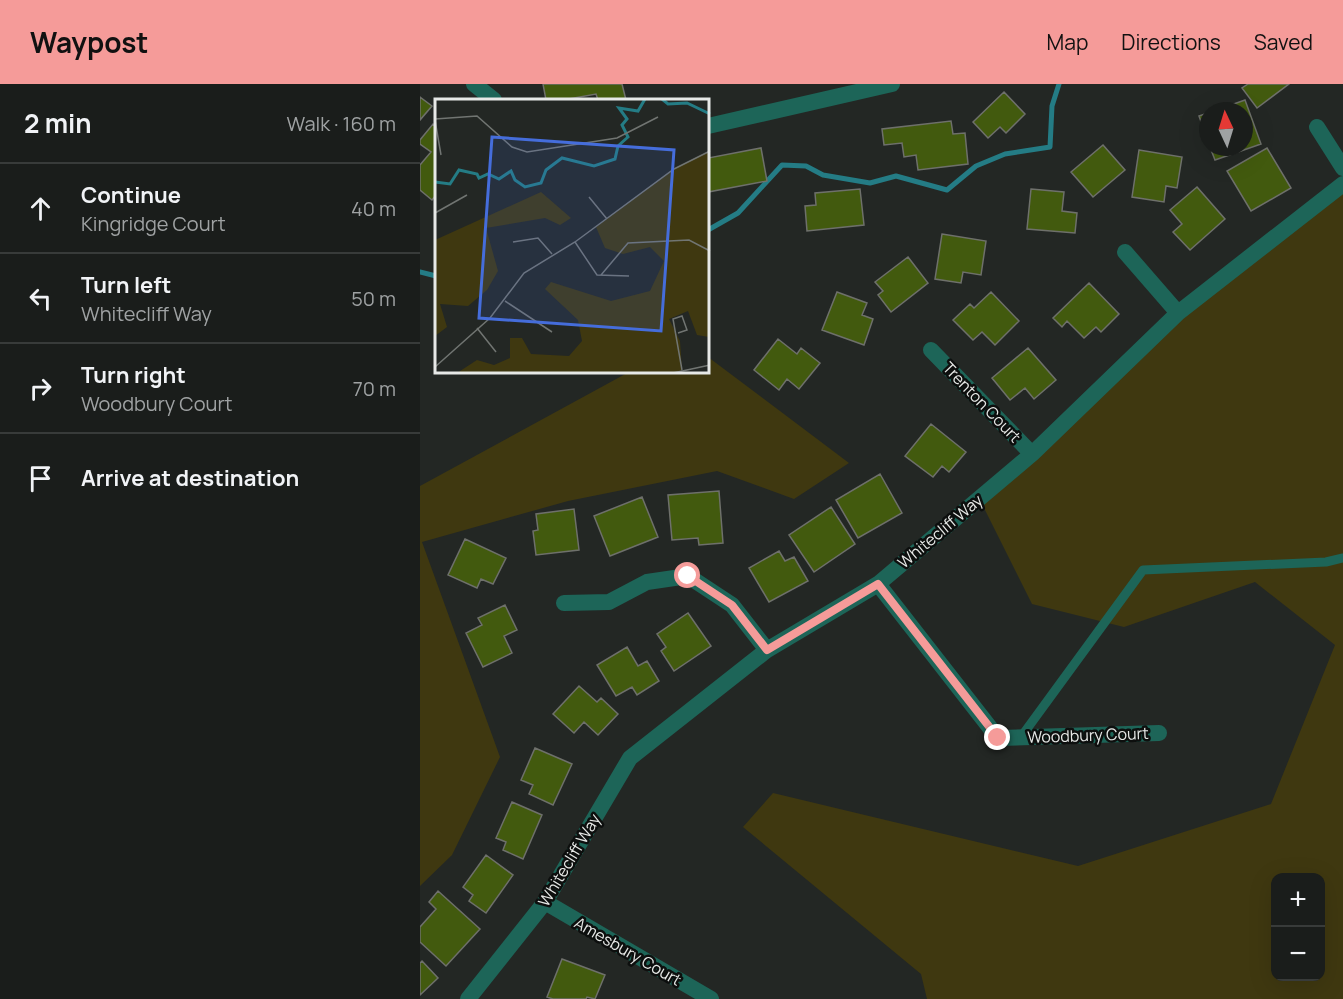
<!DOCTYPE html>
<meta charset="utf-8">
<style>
:root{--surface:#1a1d1b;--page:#272a28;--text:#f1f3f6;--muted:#9fa2a3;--line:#383b3a;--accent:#f59b99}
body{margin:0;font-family:Manrope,sans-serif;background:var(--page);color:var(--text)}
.controls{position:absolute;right:18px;bottom:18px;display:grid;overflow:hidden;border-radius:12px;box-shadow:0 6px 24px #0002}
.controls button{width:54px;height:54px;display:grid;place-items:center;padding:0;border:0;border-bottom:2px solid var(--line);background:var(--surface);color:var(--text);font:30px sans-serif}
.compass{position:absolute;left:779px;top:18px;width:54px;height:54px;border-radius:50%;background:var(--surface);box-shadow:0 6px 24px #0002;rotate:356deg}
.stop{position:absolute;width:18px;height:18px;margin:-14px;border:4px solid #f59b99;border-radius:50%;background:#fff}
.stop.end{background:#f59b99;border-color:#fff;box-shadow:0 2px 6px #0008}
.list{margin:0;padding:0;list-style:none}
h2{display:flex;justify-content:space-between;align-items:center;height:78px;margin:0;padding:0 24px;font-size:26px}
h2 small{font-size:20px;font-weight:400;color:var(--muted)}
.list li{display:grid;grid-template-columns:39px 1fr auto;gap:18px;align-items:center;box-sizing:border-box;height:90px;padding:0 24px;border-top:2px solid var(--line)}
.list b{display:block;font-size:22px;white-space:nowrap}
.list p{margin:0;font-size:20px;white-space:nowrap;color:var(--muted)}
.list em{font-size:20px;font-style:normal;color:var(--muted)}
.icon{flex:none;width:33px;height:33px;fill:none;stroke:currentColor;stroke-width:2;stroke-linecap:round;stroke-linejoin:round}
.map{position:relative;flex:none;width:923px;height:915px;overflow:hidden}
header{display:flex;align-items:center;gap:36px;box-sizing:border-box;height:84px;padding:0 30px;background:var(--accent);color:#111}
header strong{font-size:28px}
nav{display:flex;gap:33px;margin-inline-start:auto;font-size:21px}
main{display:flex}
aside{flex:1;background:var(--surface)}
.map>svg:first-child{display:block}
.green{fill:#3f3810;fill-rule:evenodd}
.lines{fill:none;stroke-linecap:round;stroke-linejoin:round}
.stream{stroke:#247c85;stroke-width:5}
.building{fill:#425a0e;stroke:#6e706b;stroke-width:1.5}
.service{stroke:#1d6558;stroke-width:9}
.minor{stroke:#1d6558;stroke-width:16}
.route{stroke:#f59b99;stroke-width:8}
.labels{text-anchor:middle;stroke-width:5;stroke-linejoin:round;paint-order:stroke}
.street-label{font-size:16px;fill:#e7e9e7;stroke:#0d0f0e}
.inset-river{fill:none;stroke:#247c85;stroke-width:3}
.inset-road{fill:none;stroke:#717572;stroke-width:1.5}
.view{fill:#456ddb;fill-opacity:0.15;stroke:#456ddb;stroke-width:3}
.inset-edge{fill:none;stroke:#e7e9e7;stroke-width:3}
</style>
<header>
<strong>Waypost</strong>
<nav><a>Map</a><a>Directions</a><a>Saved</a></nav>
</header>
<main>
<aside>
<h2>2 min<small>Walk · 160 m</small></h2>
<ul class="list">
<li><svg class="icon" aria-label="ahead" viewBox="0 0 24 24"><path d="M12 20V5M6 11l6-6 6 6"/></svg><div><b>Continue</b><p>Kingridge Court</p></div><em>40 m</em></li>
<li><svg class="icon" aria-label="left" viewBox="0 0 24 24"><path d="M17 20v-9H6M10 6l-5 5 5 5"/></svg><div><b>Turn left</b><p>Whitecliff Way</p></div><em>50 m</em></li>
<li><svg class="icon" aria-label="right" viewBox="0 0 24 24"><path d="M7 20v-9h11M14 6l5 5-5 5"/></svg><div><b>Turn right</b><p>Woodbury Court</p></div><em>70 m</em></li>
<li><svg class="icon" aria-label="arrive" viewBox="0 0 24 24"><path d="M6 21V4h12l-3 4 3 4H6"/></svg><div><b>Arrive at destination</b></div></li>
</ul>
</aside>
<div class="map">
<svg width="923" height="915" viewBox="0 0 923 915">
<rect width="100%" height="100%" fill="#232724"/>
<path class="green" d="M923,100V915H507L501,890L323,743L353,709L658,782L851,720L915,561L835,498L704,543L612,520L559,414L758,229ZM856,794H900V892H856Z
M288,273L429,379L374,415L297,387L148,417L2,458L80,673L32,771L0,802V402L209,288H288Z"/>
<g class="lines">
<path class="stream" d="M288,146L318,129L362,81L386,82L403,91L450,99L476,92L527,106L556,82L585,70L630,63L632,22L639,0
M0,188L16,192"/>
</g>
<path class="building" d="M123,0H202L206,16H178L176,10L143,16H126Z
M828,0H869L837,24L822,4Z
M584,8L605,30L586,49L580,43L568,54L553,38Z
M0,13L12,22L0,36Z
M825,16L841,60L795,76L790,63H824V27H794Z
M788,29V57L779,32Z
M531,37L533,50L545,49L548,80L498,86L496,71L484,73L482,59L464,61L462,45Z
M13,40L16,43V111L12,116L0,106V81L11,68L0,60V56Z
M683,61L705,86L673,113L651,88Z
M341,64L347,97L288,108V74Z
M847,64L871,104L831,127L807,87Z
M719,66L762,73L757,104L746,102L744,118L712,113Z
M777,103L805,135L770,166L753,148L762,140L750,126Z
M440,105L444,141L387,147L385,122L396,121L395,109Z
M611,105L644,108L642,127L657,129L655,149L607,145Z
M522,150L566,157L561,191L543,188L541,199L515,195Z
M488,173L508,199L471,228L458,211L463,207L455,198Z
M669,199L699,230L681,248L676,243L664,254L647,237L642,243L633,234Z
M417,208L447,219L442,231L453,235L444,261L402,246Z
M571,208L599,237L575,261L562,248L553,256L533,236L550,220L554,224Z
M358,255L377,270L381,264L400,279L379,305L367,295L359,306L334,286Z
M608,264L636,296L614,315L605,304L590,316L572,294Z
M511,340L546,368L529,388L522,382L513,393L485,372Z
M460,390L482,429L438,454L416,416Z
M299,407L303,459L279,461L278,454L252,456L248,411Z
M222,413L238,453L190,472L174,432Z
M411,423L435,460L394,488L369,451Z
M154,425L159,466L116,471L113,447L118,446L116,430Z
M45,455L86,474L73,500L61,495L57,504L28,491Z
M359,467L365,477L374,473L388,497L349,518L329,484Z
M85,521L97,546L84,552L92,569L63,583L46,549L62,541L58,534Z
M268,529L291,562L254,587L241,567L246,563L237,550Z
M207,563L218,582L227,577L239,597L217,611L212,603L196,612L177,581Z
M159,602L177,618L181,614L198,630L178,651L164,638L154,649L133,630Z
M115,664L152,680L133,721L109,710L113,701L101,696Z
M92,718L122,731L103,775L83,766L86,758L76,754Z
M66,771L93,791L66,829L49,817L53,811L43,803Z
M18,807L60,845L26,882L0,858V843L16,825L9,818Z
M142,875L185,891L175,915L167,913L166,915H133L127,913Z
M2,877L18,894L0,911V879Z"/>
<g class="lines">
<path class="service" d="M601,653L723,486L906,478L923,474"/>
<path class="minor" d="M54,0L74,16
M288,42L472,0
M897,43L923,84
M705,168L758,229
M511,266L612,370
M458,500L578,654L739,649
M144,519L189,518L227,498L268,492L312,521L347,566
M125,818L291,915
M48,915L125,818L210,674L347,566L458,500L612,370L758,229L923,100"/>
</g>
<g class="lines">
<path class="route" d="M268,492L312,521L347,566L458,500L578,654"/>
</g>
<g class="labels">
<g class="street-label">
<text transform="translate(562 318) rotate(46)" y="6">Trenton Court</text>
<text transform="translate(520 447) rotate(-40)" y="6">Whitecliff Way</text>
<text transform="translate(668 651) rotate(-2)" y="6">Woodbury Court</text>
<text transform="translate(149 776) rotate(-59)" y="6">Whitecliff Way</text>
<text transform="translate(208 867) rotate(30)" y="6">Amesbury Court</text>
</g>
</g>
<g transform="translate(15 15)">
<rect width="274" height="274" fill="#232724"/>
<path d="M274,52V238L262,236L253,212L234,220L245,242L247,271L238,274H22L42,261L59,266L75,259V239H87L96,255L134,257L147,242L143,221L110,190L116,183L176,202L215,192L229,162L215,148L188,155L170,149L161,128L239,70ZM106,93L136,119L125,126L110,119L51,129L63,172L52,191L33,207L5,205L12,228L0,237V141Z" fill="#3f3810"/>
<path class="inset-river" d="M227,0L233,5L252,4L275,15M0,83L15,85L24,71L42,75L44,79L53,75L64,80L76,72L80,81L90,88L106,84L111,71L127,59L159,67L180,60L183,47L193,38L187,26L192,20L184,9L203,12L210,0"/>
<path class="inset-road" d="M0,20L42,17L77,48L92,53L182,39L223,18M0,21L6,56M154,98L172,120M0,114L32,96M78,143L103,139L117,155M140,143L162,176L194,177M166,176L193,144L254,141L275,152M70,202L117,233M42,229L61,253M243,234L252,231L247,217L238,220L247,271M0,268L55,219L89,174L140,143L239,70L275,52M238,274L275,266"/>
<path class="view" d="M57,38L239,51L226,232L44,219Z"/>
<rect width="274" height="274" class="inset-edge"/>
</g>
</svg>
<div class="controls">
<button>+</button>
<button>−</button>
</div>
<svg class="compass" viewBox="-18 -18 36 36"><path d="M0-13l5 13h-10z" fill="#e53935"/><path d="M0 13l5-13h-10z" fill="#9fa2a3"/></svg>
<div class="stop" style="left:268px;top:492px"></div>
<div class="stop end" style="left:578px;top:654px"></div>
</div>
</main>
